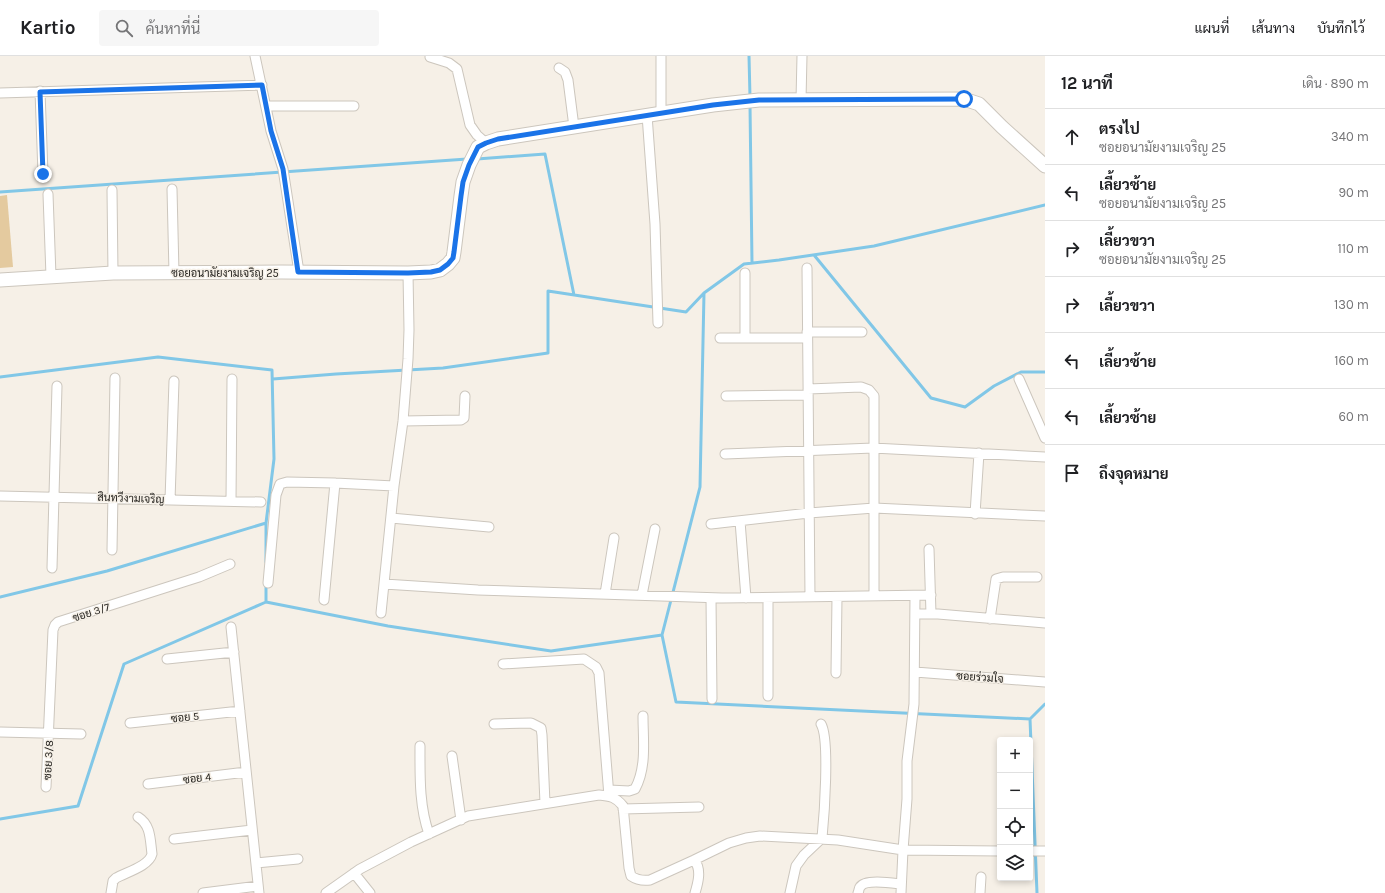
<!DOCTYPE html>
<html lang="th">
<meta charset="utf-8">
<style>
:root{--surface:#fff;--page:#f6f6f6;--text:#202124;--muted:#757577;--line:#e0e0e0}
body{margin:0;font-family:Karla,Sarabun,sans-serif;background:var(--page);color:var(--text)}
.controls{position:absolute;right:12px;bottom:12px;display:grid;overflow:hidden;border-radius:4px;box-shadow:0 2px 6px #0003}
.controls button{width:36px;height:36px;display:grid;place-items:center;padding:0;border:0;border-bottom:1px solid var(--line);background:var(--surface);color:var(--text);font:20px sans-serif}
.stop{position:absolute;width:12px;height:12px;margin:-9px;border:3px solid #1a73e8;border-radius:50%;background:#fff}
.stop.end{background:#1a73e8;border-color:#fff;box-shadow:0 1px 4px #0008}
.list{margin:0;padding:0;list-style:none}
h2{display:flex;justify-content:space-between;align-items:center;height:52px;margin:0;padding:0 16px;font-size:17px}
h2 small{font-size:13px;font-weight:400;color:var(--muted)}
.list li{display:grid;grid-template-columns:26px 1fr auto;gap:12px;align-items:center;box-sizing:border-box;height:56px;padding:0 16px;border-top:1px solid var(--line)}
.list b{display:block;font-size:15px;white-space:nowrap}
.list p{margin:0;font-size:13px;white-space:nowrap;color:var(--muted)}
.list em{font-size:13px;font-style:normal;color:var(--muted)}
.icon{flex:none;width:22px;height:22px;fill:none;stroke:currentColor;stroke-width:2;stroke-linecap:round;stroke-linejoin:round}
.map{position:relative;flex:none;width:1045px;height:837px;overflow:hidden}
header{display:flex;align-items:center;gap:24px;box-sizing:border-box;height:56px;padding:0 20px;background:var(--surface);border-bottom:1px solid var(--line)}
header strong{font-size:19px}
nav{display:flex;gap:22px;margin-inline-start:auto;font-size:14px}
.search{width:280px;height:36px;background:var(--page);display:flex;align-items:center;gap:10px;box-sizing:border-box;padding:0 14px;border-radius:4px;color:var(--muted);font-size:15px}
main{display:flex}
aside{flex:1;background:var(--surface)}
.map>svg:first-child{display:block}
.green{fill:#e4ca9f}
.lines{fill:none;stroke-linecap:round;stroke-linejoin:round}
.stream{stroke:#81c7e7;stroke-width:3}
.street-casing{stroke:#ccc6bd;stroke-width:11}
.secondary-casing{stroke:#ccc6bd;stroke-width:15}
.street{stroke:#fff;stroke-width:9}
.secondary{stroke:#fff;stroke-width:13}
.route{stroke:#1a73e8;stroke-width:5}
.labels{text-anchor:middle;stroke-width:3;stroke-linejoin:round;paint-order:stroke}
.street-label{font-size:11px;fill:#262420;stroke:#f6f0e7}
</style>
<header>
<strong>Kartio</strong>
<div class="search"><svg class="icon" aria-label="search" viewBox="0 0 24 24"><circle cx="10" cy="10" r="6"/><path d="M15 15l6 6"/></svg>ค้นหาที่นี่</div>
<nav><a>แผนที่</a><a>เส้นทาง</a><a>บันทึกไว้</a></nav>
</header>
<main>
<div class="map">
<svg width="1045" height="837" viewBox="0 0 1045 837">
<rect width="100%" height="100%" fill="#f6f0e7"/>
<path class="green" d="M7,139L13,211L0,212V140Z"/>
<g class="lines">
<path class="stream" d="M749,0L750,41
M750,49L752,207
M477,103L545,98L574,239
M0,136L467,103
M814,199L931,342L965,351L994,330L1021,316H1045
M704,237L744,208L779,204L874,190L1045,149
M0,321L158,301L272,314L274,403L266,467V506
M273,323L336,318L443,312L548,297V235L686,256L704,237L700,431L662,579L676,646L1030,663L1045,648
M266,527V546
M0,541L107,515L266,467
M1030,663L1037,837
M0,763L78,750L124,608L266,546L388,570L551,595L662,579"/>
<defs>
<path id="street" d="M255,0L271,75L283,113L299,216
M430,1L449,7L457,13L470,69L477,79L486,87
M559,12L565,16L568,24L574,71
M40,35L43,118
M0,37L262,29
M801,44L802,0
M266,50H354
M661,56V0
M647,59L655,168L658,267
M172,133L174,217
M112,134L113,217
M48,138L51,220
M807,212L810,541
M807,276H862
M720,282H807
M745,282V217
M1019,323L1045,382
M808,333L861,331L869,334L874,340V540
M726,340L808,339
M403,365L461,364L464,362L465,340
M725,398L873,392L1045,401
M0,440L261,446
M170,444L174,325
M231,445L232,323
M975,458L979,397
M391,462L489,471
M740,465L746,542
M711,468L809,457L874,452L1045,460
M929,493L931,558
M112,494L115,322
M52,512L57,330
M268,527L276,439L280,428L287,426L335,427L394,430
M384,528L478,534L722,542L931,539
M605,538L614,482
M642,539L655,473
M711,542L712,643
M768,542V640
M324,544L335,427
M381,557L394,430L403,365L408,303L409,274L408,217
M915,558H938L1045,567
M990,563L996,523L1003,521H1037
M231,571L259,837
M167,603L234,596
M503,608L584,603L596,611L599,617L609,740
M915,616L1045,626
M836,617L837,541
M130,667L240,655
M494,668L531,667L541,672L542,679L545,747
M0,676L81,678
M420,690C420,719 419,750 429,778
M452,700L461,764
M148,728L246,716
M46,731L53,574L55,569L58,566L199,521L230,508
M609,734L629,735L635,733C647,711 643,684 643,660
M623,753L699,751
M174,783L252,774
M1030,795H1045
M694,804C702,813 698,827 695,837
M256,807L298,803
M354,817L370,837
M111,837L113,825L116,822C127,816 149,810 152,798C150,783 151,769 138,761
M203,837L258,830
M326,837L360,813L411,786L468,760L599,739C610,740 616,741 623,750L629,812L631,820C637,824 643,825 650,824L694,804L729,787L746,782L760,780L838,784L903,794L1000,795
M790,837L796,810L804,799L822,782C824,762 830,683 821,668
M858,837C859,835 859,832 860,831C865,823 892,827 901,828
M901,837L903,794L907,743V705L914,648L915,540
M980,837L981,821"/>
<path id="secondary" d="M0,224L113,217L281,216L408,217L431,216L440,214L448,208L453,202L454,196L461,140L463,126L469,109L478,91L486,87L498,83L713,49L759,44L964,43L979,48L1002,71L1045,110"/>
</defs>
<use href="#street" class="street-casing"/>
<use href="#secondary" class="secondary-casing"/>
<use href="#street" class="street"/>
<use href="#secondary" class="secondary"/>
</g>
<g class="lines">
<path class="route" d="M43,118L40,36L262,29L271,75L283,113L298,216L408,217L431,216L440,214L448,208L453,202L454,196L461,140L463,126L469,109L478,91L486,87L498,83L713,49L759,44L964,43"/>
</g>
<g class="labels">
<g class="street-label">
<text x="225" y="221">ซอยอนามัยงามเจริญ 25</text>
<text transform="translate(131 442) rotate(2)" y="4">สินทวีงามเจริญ</text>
<text transform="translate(91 556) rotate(-18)" y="4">ซอย 3/7</text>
<text transform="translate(980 621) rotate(4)" y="4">ซอยร่วมใจ</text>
<text transform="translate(185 661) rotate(-6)" y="4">ซอย 5</text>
<text transform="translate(48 704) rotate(-87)" y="4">ซอย 3/8</text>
<text transform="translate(197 722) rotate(-7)" y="4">ซอย 4</text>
</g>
</g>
</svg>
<div class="controls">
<button>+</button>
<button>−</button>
<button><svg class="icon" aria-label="locate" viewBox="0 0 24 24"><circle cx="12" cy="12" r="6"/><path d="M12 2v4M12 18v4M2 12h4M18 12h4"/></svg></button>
<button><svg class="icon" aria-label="layers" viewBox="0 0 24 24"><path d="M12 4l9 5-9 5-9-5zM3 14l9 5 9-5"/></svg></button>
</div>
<div class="stop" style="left:964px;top:43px"></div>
<div class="stop end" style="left:43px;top:118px"></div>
</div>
<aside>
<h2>12 นาที<small>เดิน · 890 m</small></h2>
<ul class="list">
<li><svg class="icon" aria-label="ahead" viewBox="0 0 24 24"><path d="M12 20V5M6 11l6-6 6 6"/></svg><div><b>ตรงไป</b><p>ซอยอนามัยงามเจริญ 25</p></div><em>340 m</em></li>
<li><svg class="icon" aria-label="left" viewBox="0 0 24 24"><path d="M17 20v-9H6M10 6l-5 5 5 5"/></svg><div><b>เลี้ยวซ้าย</b><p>ซอยอนามัยงามเจริญ 25</p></div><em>90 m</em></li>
<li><svg class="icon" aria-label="right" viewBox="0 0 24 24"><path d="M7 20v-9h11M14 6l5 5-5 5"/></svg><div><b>เลี้ยวขวา</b><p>ซอยอนามัยงามเจริญ 25</p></div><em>110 m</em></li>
<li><svg class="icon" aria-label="right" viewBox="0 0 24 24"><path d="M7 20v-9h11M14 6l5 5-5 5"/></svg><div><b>เลี้ยวขวา</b></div><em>130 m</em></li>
<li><svg class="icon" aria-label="left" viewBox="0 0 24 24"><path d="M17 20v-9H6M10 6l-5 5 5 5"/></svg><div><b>เลี้ยวซ้าย</b></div><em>160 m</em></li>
<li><svg class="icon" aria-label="left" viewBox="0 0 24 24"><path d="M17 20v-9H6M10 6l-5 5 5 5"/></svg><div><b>เลี้ยวซ้าย</b></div><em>60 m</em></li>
<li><svg class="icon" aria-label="arrive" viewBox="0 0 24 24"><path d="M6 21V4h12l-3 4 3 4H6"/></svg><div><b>ถึงจุดหมาย</b></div></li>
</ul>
</aside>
</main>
